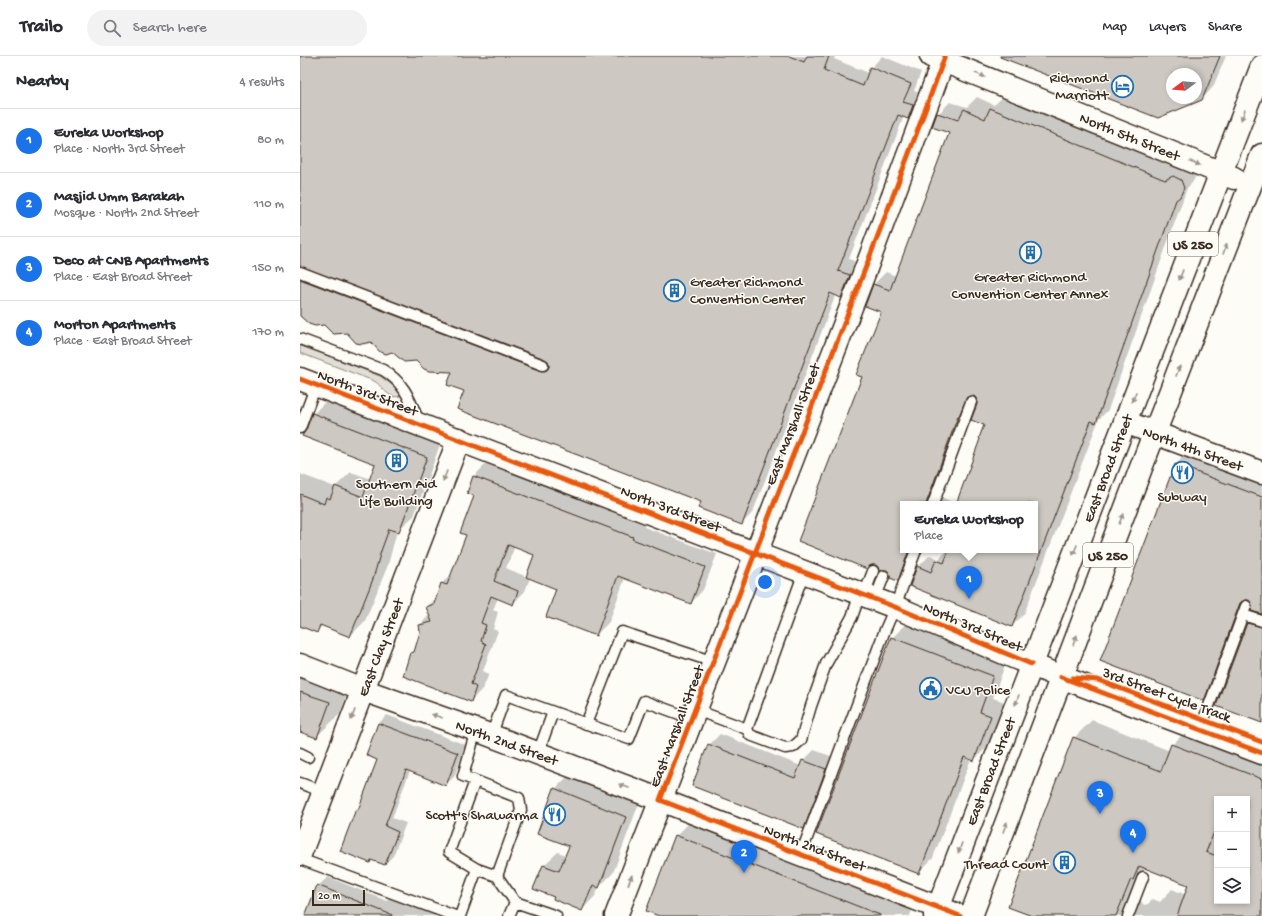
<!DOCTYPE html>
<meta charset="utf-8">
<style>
:root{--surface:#fff;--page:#f2f2f3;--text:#2b2b33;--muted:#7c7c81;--line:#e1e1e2;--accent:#1a73e8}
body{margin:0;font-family:"Gochi Hand",sans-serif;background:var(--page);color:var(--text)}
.controls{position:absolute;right:12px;bottom:12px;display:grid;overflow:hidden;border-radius:0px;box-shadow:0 2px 6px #0003}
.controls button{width:36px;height:36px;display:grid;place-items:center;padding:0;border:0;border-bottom:1px solid var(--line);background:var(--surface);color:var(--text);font:20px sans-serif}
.compass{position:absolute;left:866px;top:12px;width:36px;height:36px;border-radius:50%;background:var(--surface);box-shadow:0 2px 6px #0003;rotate:254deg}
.scale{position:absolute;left:12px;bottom:10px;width:53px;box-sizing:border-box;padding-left:4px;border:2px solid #3b2a1e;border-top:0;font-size:11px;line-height:14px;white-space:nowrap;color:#3b2a1e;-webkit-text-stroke:3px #fdfcf7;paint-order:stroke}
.you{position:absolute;left:465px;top:526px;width:14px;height:14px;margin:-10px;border:3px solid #fff;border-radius:50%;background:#1a73e8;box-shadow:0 0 0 6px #1a73e833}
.badge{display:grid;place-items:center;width:26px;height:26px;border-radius:50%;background:var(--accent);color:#fff;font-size:13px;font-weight:700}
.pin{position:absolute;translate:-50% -33px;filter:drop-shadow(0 1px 2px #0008)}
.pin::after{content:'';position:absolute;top:21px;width:14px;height:12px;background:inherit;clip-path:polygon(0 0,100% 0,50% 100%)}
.popup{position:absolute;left:600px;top:445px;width:138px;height:52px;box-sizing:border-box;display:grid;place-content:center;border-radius:0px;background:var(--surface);filter:drop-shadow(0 1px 3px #0005);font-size:13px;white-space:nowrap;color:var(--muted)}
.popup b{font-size:15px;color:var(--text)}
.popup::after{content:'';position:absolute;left:50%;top:100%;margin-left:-8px;border:8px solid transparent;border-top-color:var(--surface)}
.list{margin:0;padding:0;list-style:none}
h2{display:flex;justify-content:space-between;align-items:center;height:52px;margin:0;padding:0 16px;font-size:17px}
h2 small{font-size:13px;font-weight:400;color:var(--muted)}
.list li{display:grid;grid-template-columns:26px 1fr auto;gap:12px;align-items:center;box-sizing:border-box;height:64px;padding:0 16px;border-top:1px solid var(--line)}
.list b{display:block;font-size:15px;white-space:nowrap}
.list p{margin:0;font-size:13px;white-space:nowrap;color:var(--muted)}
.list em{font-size:13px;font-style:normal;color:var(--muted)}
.icon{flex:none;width:22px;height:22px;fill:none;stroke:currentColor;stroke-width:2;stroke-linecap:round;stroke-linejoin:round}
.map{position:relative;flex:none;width:962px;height:860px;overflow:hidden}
header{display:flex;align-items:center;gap:24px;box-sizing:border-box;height:56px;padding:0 20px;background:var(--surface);border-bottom:1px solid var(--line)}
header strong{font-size:19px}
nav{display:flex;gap:22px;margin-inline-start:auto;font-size:14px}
.search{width:280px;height:36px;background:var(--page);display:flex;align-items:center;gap:10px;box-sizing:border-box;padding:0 14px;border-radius:22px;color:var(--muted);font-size:15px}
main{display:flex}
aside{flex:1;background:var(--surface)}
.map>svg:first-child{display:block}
.green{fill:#e1ded7;stroke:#8e847a}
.shadow{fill:#0003;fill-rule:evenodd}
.building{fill:#cdc8c2;stroke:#3b2a1e;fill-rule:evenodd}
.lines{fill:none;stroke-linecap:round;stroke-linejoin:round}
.lane-casing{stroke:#3b2a1e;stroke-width:13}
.secondary-casing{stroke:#3b2a1e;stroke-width:25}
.primary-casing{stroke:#3b2a1e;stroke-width:25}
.lane{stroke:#fdfcf7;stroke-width:10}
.secondary{stroke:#fdfcf7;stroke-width:22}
.primary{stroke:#fdfcf7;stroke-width:22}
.cycleway-casing{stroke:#fdfcf7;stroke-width:8}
.cycleway{stroke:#e8590c;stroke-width:5}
.oneway{fill:#9c938a}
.labels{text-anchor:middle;stroke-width:3;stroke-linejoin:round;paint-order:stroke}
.shield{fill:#fdfcf7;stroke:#75695f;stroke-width:1}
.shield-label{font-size:14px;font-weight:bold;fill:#3b2a1e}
.poi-label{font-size:15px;fill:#3b2a1e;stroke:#fdfcf7;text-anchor:end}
.street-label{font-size:15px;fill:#3b2a1e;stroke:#fdfcf7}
</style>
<header>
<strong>Trailo</strong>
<div class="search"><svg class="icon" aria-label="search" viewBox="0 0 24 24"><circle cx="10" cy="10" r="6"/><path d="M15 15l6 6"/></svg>Search here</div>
<nav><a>Map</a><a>Layers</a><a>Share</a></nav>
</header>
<main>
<aside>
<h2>Nearby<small>4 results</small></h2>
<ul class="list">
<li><span class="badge">1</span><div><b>Eureka Workshop</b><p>Place · North 3rd Street</p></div><em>80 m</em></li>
<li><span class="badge">2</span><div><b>Masjid Umm Barakah</b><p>Mosque · North 2nd Street</p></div><em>110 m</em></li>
<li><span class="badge">3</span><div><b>Deco at CNB Apartments</b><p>Place · East Broad Street</p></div><em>150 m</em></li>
<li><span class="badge">4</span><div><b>Morton Apartments</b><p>Place · East Broad Street</p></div><em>170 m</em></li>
</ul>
</aside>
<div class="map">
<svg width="962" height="860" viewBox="0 0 962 860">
<rect width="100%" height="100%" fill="#fdfcf7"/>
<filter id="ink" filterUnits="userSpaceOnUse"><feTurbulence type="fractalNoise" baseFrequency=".025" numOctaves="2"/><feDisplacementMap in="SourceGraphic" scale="8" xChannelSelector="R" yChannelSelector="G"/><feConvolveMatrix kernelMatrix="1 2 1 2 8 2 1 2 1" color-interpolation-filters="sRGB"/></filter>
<g filter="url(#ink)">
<path class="green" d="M0,289L80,320L99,334L100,340C88,344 83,330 74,325L0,297Z"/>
<path class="shadow" d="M0,0H535L534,3L569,17L571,12L582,0L621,16L614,35L624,38L619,50L608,61L604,60L549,203L561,208L552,229L541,240L536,238L453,456L442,468L402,445L165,334L153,315L117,304L47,276L0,259Z
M699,0H926L913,31L902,43L858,61ZM872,18H896V42H872Z
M677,41L694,49L703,41L878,112L886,109L893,112L896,120L892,127L887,132L808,354L799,363L724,558L712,570L618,511L630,499L639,503L647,494H735V448H603V494H616L609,512L597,524L587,513L564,321L582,256L566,250L574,228L586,216L596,220L650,77L638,58L650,46L667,51ZM674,339L677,342L685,368L682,382L657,448L636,439Z
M28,343L141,386L114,460L97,475L88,509L65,565L50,580L23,569L16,576L0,571V418L35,431L51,416L71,423L77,407L0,378L9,368L13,358Z
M889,395L962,423V666L948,568L959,556L949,543L917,631L904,644L802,604L876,408Z
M187,407L345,469L344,471L417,498L403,534L391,547L325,522L309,566L296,579L257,532L230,522L225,535L213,548L198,542L193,554L198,556L193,573L198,575L183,615L189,618L183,632L171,645L111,598L116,593L121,577L120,569L130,558L127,551L137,541L142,527L153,517L167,479L175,439L168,437L174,420ZM215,490L235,498L227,521L206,512Z
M607,567L706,606L693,642L705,646L688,690L674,704L671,703L633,802L619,816L592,582Z
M0,604L52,623L40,658L16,681L0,675Z
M87,659L166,689L154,721L145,729L110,715L92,762L106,767L93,800L85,808L72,803L70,806L57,753L61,749L79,703L67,699L79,667Z
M792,664L870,695L872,689L890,671L962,699V860H735L774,682ZM917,743H947V845H917ZM845,812L890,829L886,839L872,833L860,846L853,843L848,848L844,849L835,837Z
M420,678L501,710L503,705L514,694L536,702L514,760L503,772L409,689Z
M269,719L339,747L313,817L300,830L295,840L282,854L256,841L235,832L244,809L258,796L266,799L270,789L255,733Z
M389,767L612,854L610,860H362L376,780Z
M28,821L87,845L94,837L145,860H7L18,830Z"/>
<path class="building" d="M0,0H489L504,6L507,0H529L524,14L563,30L570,11L611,28L603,46L613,49L608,63L598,59L538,215L550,219L541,242L530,237L442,469L398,452L401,446L157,353L164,335L147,329L152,316L129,315L124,313L116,305L104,306L92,296L86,298L80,296L71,286L62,288L56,287L47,277L34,278L31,276L24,269L15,270L9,268L0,260V223L241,315L247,314L249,311L248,305L245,303L0,210Z
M700,0H920L902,44L858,62L700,1ZM872,18H896V42H872Z
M690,52L865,124L873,120L881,124L884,132L880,141L876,144L796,367L791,365L712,571L610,530L617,510L631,516L636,504L644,507L649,494H735V448H656L680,383L679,382L684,369L671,364L677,348L676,342L674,340H670L667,341L659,360H658L626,448H603V494H609L598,525L590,522V519L587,514H583L579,516L578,511L576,509H572L567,513L498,485L562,321L556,319L581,256L565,250L573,228L590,234L649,77L632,71L637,57L658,64L664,53L685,63Z
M12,357L127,401L99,476L89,473L81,495L73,523L50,581L20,569L17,577L0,570V438L24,448L26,441L30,443L35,430L63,441L75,408L2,380L6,374Z
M875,408L962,441V558L951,555L952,549L949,544H945L940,547L904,645L800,605Z
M173,420L333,481L332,483L405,511L391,548L318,520L296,580L246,561L256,533L226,521L234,499L208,489L194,525L218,535L213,549L191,540L181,567L186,569L181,585L186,588L171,628L176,631L171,646L103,620L110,597L114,596L120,576L119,569L132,566L126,551L134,548L141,527L147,529L166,479L160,477L174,440L167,437Z
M947,567L962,571V667L916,650Z
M591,581L693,620L680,656L691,660L674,705L664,701L619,818L516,778Z
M0,636L30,646L17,682L0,676Z
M78,667L158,697L146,730L106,714L85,770L98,776L85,809L71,804L70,807L40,795L56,753L58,754L77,704L66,699Z
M773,681L861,715L871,688L962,723V860H877L888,829L839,810L833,824L831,823L816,860H732L708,851ZM917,743H947V845H917V800L906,796L917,769Z
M408,688L495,722L502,704L526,713L504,773L392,730Z
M254,732L326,761L299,832L293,829L282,855L253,843L254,841L233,833L243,809L259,815L269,790L237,778Z
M375,779L547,846L580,859V860H359L346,855Z
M17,829L92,859V860H5Z"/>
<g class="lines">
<defs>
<path id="lane" d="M0,216L243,309
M0,283L83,314C105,327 110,344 119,366
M0,372L16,329
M633,448L671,346
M504,516L447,673L450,679L485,692L493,691L501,684L511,650L526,608L552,561L560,538
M564,539L573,515
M575,543L584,520
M943,559L962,565
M396,654L447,673
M286,668L322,576L414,606
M176,674L163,720L219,742L221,754L197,820L215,846L256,860
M900,674L946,550
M191,680L206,639L329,683L344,645L393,663
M0,697L8,701
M238,697L253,656
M0,727L24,736
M501,798L585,574L595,551L616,494
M0,803L155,860
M177,813L197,820
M160,860L177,813L149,796L175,725
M209,860L215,846
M828,860L843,821"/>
<path id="secondary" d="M0,323L595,551L761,621L962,697
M825,366L962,417
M0,609L63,634L176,674L340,736L660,860
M0,798L159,383
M316,860L565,215L645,0"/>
<path id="primary" d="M631,0L934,122
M635,860L962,10
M671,860L844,404L962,99"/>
</defs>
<use href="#lane" class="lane-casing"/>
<use href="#secondary" class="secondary-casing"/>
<use href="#primary" class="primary-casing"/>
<use href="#lane" class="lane"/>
<use href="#secondary" class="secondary"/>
<use href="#primary" class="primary"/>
<defs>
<path id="cycleway" d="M645,0C591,149 533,297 475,445C437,545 399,645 360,744L660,860
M0,323L595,551L731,608
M761,621L962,697
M773,622L798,624L962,686"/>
</defs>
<use href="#cycleway" class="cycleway-casing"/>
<use href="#cycleway" class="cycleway"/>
</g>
<defs><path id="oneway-solid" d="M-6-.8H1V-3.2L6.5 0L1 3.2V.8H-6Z"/></defs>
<g class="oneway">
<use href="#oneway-solid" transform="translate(680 19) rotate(22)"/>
<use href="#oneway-solid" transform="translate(943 59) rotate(111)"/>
<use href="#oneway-solid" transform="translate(895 107) rotate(22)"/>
<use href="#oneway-solid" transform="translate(925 193) rotate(-69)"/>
<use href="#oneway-solid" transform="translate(881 219) rotate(111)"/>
<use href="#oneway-solid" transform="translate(878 315) rotate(-69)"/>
<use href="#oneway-solid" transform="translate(834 341) rotate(111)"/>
<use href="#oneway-solid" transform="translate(145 420) rotate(111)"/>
<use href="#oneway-solid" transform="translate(821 463) rotate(-69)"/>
<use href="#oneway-solid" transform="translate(775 494) rotate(111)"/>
<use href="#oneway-solid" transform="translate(775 584) rotate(-69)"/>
<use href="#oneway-solid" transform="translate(717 644) rotate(111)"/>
<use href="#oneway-solid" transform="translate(53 659) rotate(111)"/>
<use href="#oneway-solid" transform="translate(137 660) rotate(-161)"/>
<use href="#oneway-solid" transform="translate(324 730) rotate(-159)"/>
<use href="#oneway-solid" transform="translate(705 771) rotate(-69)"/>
<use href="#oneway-solid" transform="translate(660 792) rotate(111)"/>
<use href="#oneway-solid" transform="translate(330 824) rotate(-69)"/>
</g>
</g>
<defs>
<symbol id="hotel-ring" viewBox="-11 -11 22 22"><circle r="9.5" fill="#fdfcf7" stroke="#1f6fb2" stroke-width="1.5"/><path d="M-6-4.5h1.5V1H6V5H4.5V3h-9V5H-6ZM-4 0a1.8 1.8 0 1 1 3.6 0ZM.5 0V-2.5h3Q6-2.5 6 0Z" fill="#1f6fb2"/></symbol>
<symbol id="building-ring" viewBox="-11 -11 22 22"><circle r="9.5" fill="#fdfcf7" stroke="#1f6fb2" stroke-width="1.5"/><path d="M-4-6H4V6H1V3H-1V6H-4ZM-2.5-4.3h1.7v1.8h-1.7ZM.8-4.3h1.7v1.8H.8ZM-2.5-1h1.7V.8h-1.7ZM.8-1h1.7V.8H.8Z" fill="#1f6fb2"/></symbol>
<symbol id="restaurant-ring" viewBox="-11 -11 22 22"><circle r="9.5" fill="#fdfcf7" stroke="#1f6fb2" stroke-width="1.5"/><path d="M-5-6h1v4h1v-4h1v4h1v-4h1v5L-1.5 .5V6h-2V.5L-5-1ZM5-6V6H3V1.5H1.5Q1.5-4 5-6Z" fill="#1f6fb2"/></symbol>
<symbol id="civic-ring" viewBox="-11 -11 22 22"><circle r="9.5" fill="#fdfcf7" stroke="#1f6fb2" stroke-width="1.5"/><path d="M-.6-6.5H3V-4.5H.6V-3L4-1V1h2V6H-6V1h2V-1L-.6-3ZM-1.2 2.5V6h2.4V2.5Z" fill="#1f6fb2"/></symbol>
</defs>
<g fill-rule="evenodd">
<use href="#hotel-ring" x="810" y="18" width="25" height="25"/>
<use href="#building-ring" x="718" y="184" width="25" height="25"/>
<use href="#building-ring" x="362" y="222" width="25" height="25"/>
<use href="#building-ring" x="84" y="392" width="25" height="25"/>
<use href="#restaurant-ring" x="870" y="404" width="25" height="25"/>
<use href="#civic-ring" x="618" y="620" width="25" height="25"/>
<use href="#restaurant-ring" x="242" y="746" width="25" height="25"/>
<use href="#building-ring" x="752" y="794" width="25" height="25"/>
</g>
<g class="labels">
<g class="shield">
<rect x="868" y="176" width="50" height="24" rx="3"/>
<rect x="783" y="487" width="50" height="24" rx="3"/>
</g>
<g class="shield-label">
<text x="893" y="193">US 250</text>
<text x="808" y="504">US 250</text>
</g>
<g class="poi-label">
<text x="808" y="26">Richmond<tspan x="808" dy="17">Marriott</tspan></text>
<text x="730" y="225" text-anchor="middle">Greater Richmond<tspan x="730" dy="17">Convention Center Annex</tspan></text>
<text x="390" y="230" text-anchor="start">Greater Richmond<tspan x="390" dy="17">Convention Center</tspan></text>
<text x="96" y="432" text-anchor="middle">Southern Aid<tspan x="96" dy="17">Life Building</tspan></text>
<text x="882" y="445" text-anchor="middle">Subway</text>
<text x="646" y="638" text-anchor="start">VCU Police</text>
<text x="238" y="763">Scott's Shawarma</text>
<text x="748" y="812">Thread Count</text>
</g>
<g class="street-label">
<text transform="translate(830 80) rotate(22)" y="5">North 5th Street</text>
<text transform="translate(68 336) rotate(21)" y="5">North 3rd Street</text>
<text transform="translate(492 368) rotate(-69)" y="5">East Marshall Street</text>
<text transform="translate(893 392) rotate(20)" y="5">North 4th Street</text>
<text transform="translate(807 412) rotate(-69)" y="5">East Broad Street</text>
<text transform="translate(371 452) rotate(21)" y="5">North 3rd Street</text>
<text transform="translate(673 570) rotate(23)" y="5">North 3rd Street</text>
<text transform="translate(80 591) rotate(-69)" y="5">East Clay Street</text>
<text transform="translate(867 638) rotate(20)" y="5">3rd Street Cycle Track</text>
<text transform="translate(376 670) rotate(-69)" y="5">East Marshall Street</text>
<text transform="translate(207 686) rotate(20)" y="5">North 2nd Street</text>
<text transform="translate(690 715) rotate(-69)" y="5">East Broad Street</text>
<text transform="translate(515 791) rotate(21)" y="5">North 2nd Street</text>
</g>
</g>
</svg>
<div class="controls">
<button>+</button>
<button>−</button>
<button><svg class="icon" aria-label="layers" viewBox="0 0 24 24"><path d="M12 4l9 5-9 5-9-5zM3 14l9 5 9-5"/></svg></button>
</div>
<svg class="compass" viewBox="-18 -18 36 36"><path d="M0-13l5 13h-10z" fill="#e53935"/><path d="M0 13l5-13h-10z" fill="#7c7c81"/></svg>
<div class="scale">20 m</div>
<div class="you"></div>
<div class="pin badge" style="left:669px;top:543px">1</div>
<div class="popup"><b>Eureka Workshop</b>Place</div>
<div class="pin badge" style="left:444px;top:817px">2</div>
<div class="pin badge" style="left:800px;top:758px">3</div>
<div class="pin badge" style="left:833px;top:797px">4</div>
</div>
</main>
